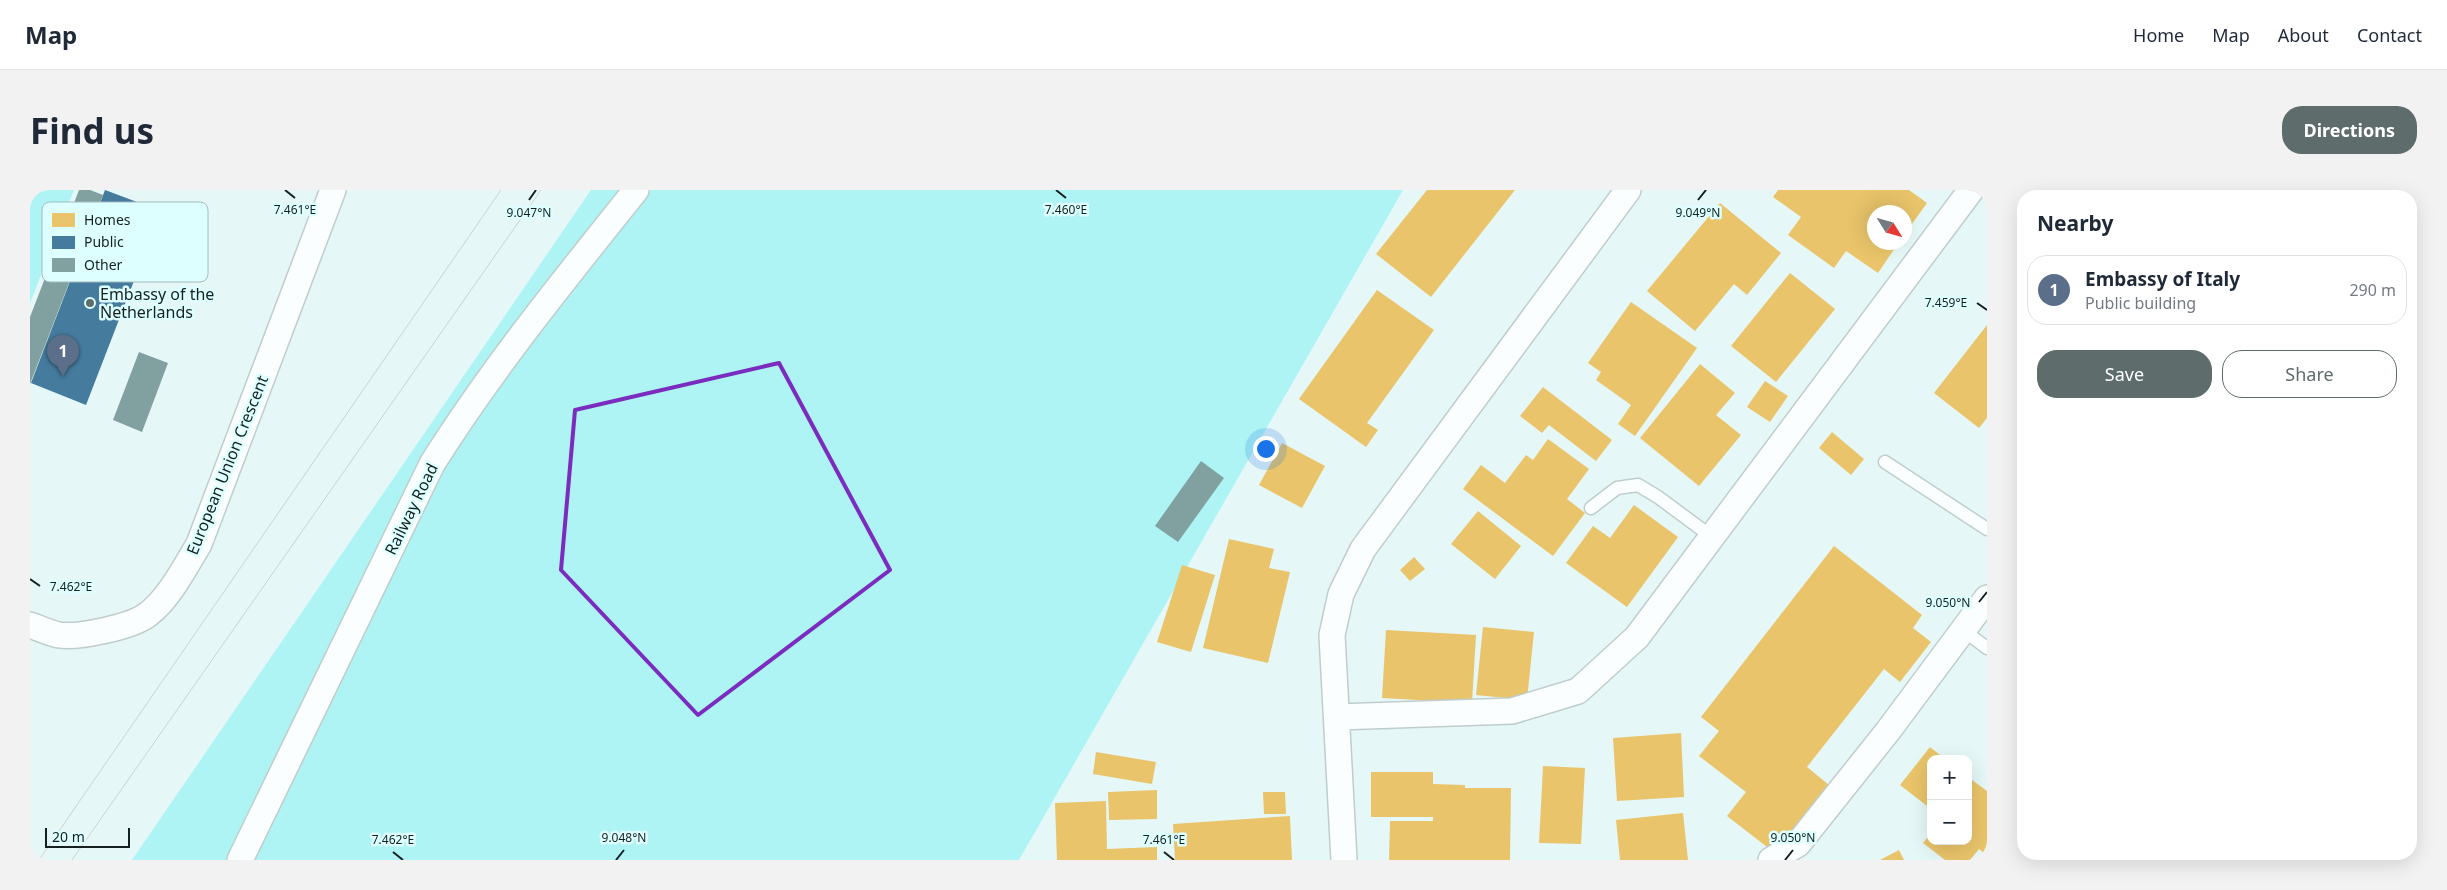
<!DOCTYPE html>
<meta charset="utf-8">
<style>
:root{--surface:#fff;--page:#f2f2f3;--text:#1f2937;--muted:#747a83;--line:#e0e1e3;--accent:#5e6c6c}
body{margin:0;font-family:"Noto Sans",sans-serif;background:var(--page);color:var(--text)}
.controls{position:absolute;right:15px;bottom:15px;display:grid;overflow:hidden;border-radius:10px;box-shadow:0 5px 20px #0002}
.controls button{width:45px;height:45px;display:grid;place-items:center;padding:0;border:0;border-bottom:1px solid var(--line);background:var(--surface);color:var(--text);font:25px sans-serif}
.compass{position:absolute;left:1837px;top:15px;width:45px;height:45px;border-radius:50%;background:var(--surface);box-shadow:0 5px 20px #0002;rotate:127deg}
.scale{position:absolute;left:15px;bottom:12px;width:85px;box-sizing:border-box;padding-left:5px;border:2px solid #152121;border-top:0;font-size:14px;line-height:18px;white-space:nowrap;color:#152121;-webkit-text-stroke:4px #deffff;paint-order:stroke}
.you{position:absolute;left:1235px;top:258px;width:18px;height:18px;margin:-12px;border:4px solid #fff;border-radius:50%;background:#1a73e8;box-shadow:0 0 0 8px #1a73e833}
.badge{display:grid;place-items:center;width:32px;height:32px;border-radius:50%;background:var(--accent);color:#fff;font-size:16px;font-weight:700}
.pin{position:absolute;translate:-50% -41px;filter:drop-shadow(0 1px 2px #0008)}
.pin::after{content:'';position:absolute;top:26px;width:18px;height:15px;background:inherit;clip-path:polygon(0 0,100% 0,50% 100%)}
.list{margin:0;padding:0;list-style:none}
h2{display:flex;justify-content:space-between;align-items:center;height:65px;margin:0;padding:0 20px;font-size:21px}
h2 small{font-size:16px;font-weight:400;color:var(--muted)}
.list li{display:grid;grid-template-columns:32px 1fr auto;gap:15px;align-items:center;box-sizing:border-box;height:70px;margin:0 10px 10px;padding:0 10px;border:1px solid var(--line);border-radius:20px}
.list b{display:block;font-size:19px;white-space:nowrap}
.list p{margin:0;font-size:16px;white-space:nowrap;color:var(--muted)}
.list em{font-size:16px;font-style:normal;color:var(--muted)}
.actions{display:flex;gap:10px;padding:15px 20px}
.actions a{flex:1;padding:11px 0;border:1px solid var(--accent);border-radius:20px;text-align:center;font-size:18px;color:var(--accent)}
.actions .main{background:var(--accent);color:#fff}
.map{position:relative;flex:none;width:1957px;height:670px;overflow:hidden;border-radius:20px}
header{display:flex;align-items:center;gap:30px;box-sizing:border-box;height:70px;padding:0 25px;background:var(--surface);border-bottom:1px solid var(--line)}
header strong{font-size:24px}
nav{display:flex;gap:28px;margin-inline-start:auto;font-size:18px}
.intro{display:flex;align-items:center;justify-content:space-between;box-sizing:border-box;height:120px;padding:0 30px}
h1{margin:0;font-size:35px}
.button{padding:12px 22px;border-radius:20px;background:var(--accent);color:#fff;font-size:18px;font-weight:700}
main{display:flex;gap:30px;padding:0 30px}
aside{flex:1;background:var(--surface);border-radius:20px;box-shadow:0 5px 20px #0002}
.map>svg:first-child{display:block}
.green{fill:#aef4f5}
.homes{fill:#e9c46a}
.public{fill:#457b9d}
.building{fill:#81a0a0}
.lines{fill:none;stroke-linecap:round;stroke-linejoin:round}
.service-casing{stroke:#bfcdcd;stroke-width:15}
.minor-casing{stroke:#bfcdcd;stroke-width:28}
.service{stroke:#fbfefe;stroke-width:12}
.minor{stroke:#fbfefe;stroke-width:25}
.tram{stroke:#ccd2d2;stroke-width:1}
.marked{fill:none;stroke:#7b2cbf;stroke-width:4;stroke-linejoin:round}
.ticks{fill:none;stroke:#152121;stroke-width:2}
.poi-dot{fill:#5e6c6c;stroke:#deffff;stroke-width:2}
.labels{text-anchor:middle;stroke-width:5;stroke-linejoin:round;paint-order:stroke}
.poi-label{font-size:16px;fill:#152121;stroke:#deffff;text-anchor:start}
.street-label{font-size:16px;fill:#152121;stroke:#deffff}
.key{fill:#deffff;stroke:#a2bcbc;stroke-width:1}
.key-label{font-size:14px;fill:#152121}
.ticks-label{font-size:12px;text-anchor:middle;fill:#152121;stroke:#deffff;stroke-width:5;stroke-linejoin:round;paint-order:stroke}
</style>
<header>
<strong>Map</strong>
<nav><a>Home</a><a>Map</a><a>About</a><a>Contact</a></nav>
</header>
<div class="intro"><h1>Find us</h1><a class="button">Directions</a></div>
<main>
<div class="map">
<svg width="1957" height="670" viewBox="0 0 1957 670">
<rect width="100%" height="100%" fill="#e6f7f7"/>
<path class="green" d="M0,0H44L0,113Z
M561,0H1373L989,670H102Z"/>
<path class="homes" d="M1397,0H1485L1401,107L1346,64Z
M1748,0H1879L1897,13L1874,45V22H1844V52H1869L1848,83L1816,61L1804,78L1758,45L1771,27L1743,7Z
M1690,13L1751,63L1717,105L1704,94L1665,141L1617,101Z
M1760,83L1805,119L1746,192L1701,156Z
M1347,100L1404,140L1337,233L1348,240L1336,257L1269,209Z
M1601,112L1667,158L1605,246L1588,234L1601,215L1566,190L1571,182L1558,173Z
M1957,135V228L1949,238L1904,203Z
M1670,174L1705,203L1686,225L1711,245L1669,296L1610,248Z
M1735,191L1758,206L1740,232L1717,217Z
M1513,197L1582,250L1566,271L1519,235L1512,243L1490,226Z
M1802,242L1834,269L1821,285L1789,258Z
M1518,249L1559,279L1537,309L1555,323L1523,366L1433,299L1451,275L1475,293L1496,265L1503,270Z
M1252,253L1295,276L1272,318L1229,295Z
M1604,315L1648,347L1597,417L1536,373L1563,336L1580,348Z
M1448,321L1491,356L1465,389L1421,354Z
M1199,349L1244,359L1239,378L1260,382L1238,473L1173,458Z
M1804,356L1892,425L1883,438L1901,452L1870,492L1854,479L1777,577L1799,595L1746,664L1697,626L1716,602L1669,566L1689,541L1671,527Z
M1384,367L1395,379L1380,391L1370,380Z
M1152,375L1185,385L1161,462L1127,452Z
M1453,437L1504,442L1497,510L1446,505Z
M1356,440L1446,445L1442,513L1352,508Z
M1651,543L1654,607L1587,611L1583,548Z
M1900,557L1915,569H1901V619L1870,595Z
M1066,562L1126,572L1122,594L1063,584Z
M1513,576L1555,578L1551,654L1509,653Z
M1341,582H1403V594L1435,595V598H1481L1480,670H1359L1360,631H1403V627H1341Z
M1938,587L1957,601V666L1949,659L1940,670H1915L1893,653L1901,643V651H1938Z
M1127,600V629L1079,630L1078,602Z
M1233,602H1255L1256,624H1234Z
M1076,611L1077,659L1127,657V670H1027L1025,613Z
M1653,623L1658,670H1590L1586,630Z
M1260,626L1262,670H1145L1143,634Z
M1869,660L1874,670H1850Z"/>
<path class="public" d="M75,0L131,21L56,215L1,193Z"/>
<path class="building" d="M49,0H60L73,5L0,194V127Z
M109,162L138,173L112,242L83,230Z
M1171,271L1194,288L1148,352L1125,336Z"/>
<g class="lines">
<defs>
<path id="service" d="M1855,272L1957,339
M1561,318L1587,298L1608,295L1628,307L1682,347
M1933,440L1957,458"/>
<path id="minor" d="M0,435C9,438 19,443 29,445C48,448 101,437 117,425C139,409 155,377 169,354L303,0
M1307,527L1482,521L1548,501L1607,447L1941,0
M210,670L402,274C463,177 535,89 606,0
M1314,670L1302,445L1311,404L1333,359L1598,0
M1741,670L1768,654L1858,541L1957,408"/>
</defs>
<use href="#service" class="service-casing"/>
<use href="#minor" class="minor-casing"/>
<use href="#service" class="service"/>
<use href="#minor" class="minor"/>
<path class="tram" d="M9,670L471,0
M42,670L511,0"/>
</g>
<path class="marked" d="M749,173L860,380L668,525L531,380L545,220Z"/>
<path class="ticks" d="M255,0L265,8M1026,0L1036,8M499,10L506,0M1668,10L1676,0M1947,113L1957,120M0,389L10,396M1949,412L1957,402M363,662L373,670M1134,662L1144,670M586,670L594,660M1755,670L1763,660"/>
<circle class="poi-dot" cx="60" cy="113" r="5"/>
<g class="labels">
<g class="poi-label">
<text x="70" y="110">Embassy of the<tspan x="70" dy="18">Netherlands</tspan></text>
</g>
<g class="street-label">
<text transform="translate(197 275) rotate(-68)" y="6">European Union Crescent</text>
<text transform="translate(381 319) rotate(-64)" y="6">Railway Road</text>
</g>
</g>
<rect x="12" y="12" width="166" height="80" rx="8" class="key"/>
<rect x="22" y="23" width="23" height="14" fill="#e9c46a"/>
<rect x="22" y="46" width="23" height="13" fill="#457b9d"/>
<rect x="22" y="68" width="23" height="14" fill="#81a0a0"/>
<g class="key-label">
<text x="54" y="35">Homes</text>
<text x="54" y="57">Public</text>
<text x="54" y="80">Other</text>
</g>
<g class="ticks-label">
<text x="265" y="24">7.461°E</text>
<text x="1036" y="24">7.460°E</text>
<text x="499" y="27">9.047°N</text>
<text x="1668" y="27">9.049°N</text>
<text x="1916" y="117">7.459°E</text>
<text x="41" y="401">7.462°E</text>
<text x="1918" y="417">9.050°N</text>
<text x="594" y="652">9.048°N</text>
<text x="1763" y="652">9.050°N</text>
<text x="363" y="654">7.462°E</text>
<text x="1134" y="654">7.461°E</text>
</g>
</svg>
<div class="controls">
<button>+</button>
<button>−</button>
</div>
<svg class="compass" viewBox="-18 -18 36 36"><path d="M0-13l5 13h-10z" fill="#e53935"/><path d="M0 13l5-13h-10z" fill="#747a83"/></svg>
<div class="scale">20 m</div>
<div class="you"></div>
<div class="pin badge" style="left:33px;top:186px;background:#5c6f8a">1</div>
</div>
<aside>
<h2>Nearby<small></small></h2>
<ul class="list">
<li><span class="badge" style="background:#5c6f8a">1</span><div><b>Embassy of Italy</b><p>Public building</p></div><em>290 m</em></li>
</ul>
<div class="actions"><a class="main">Save</a><a>Share</a></div>
</aside>
</main>
